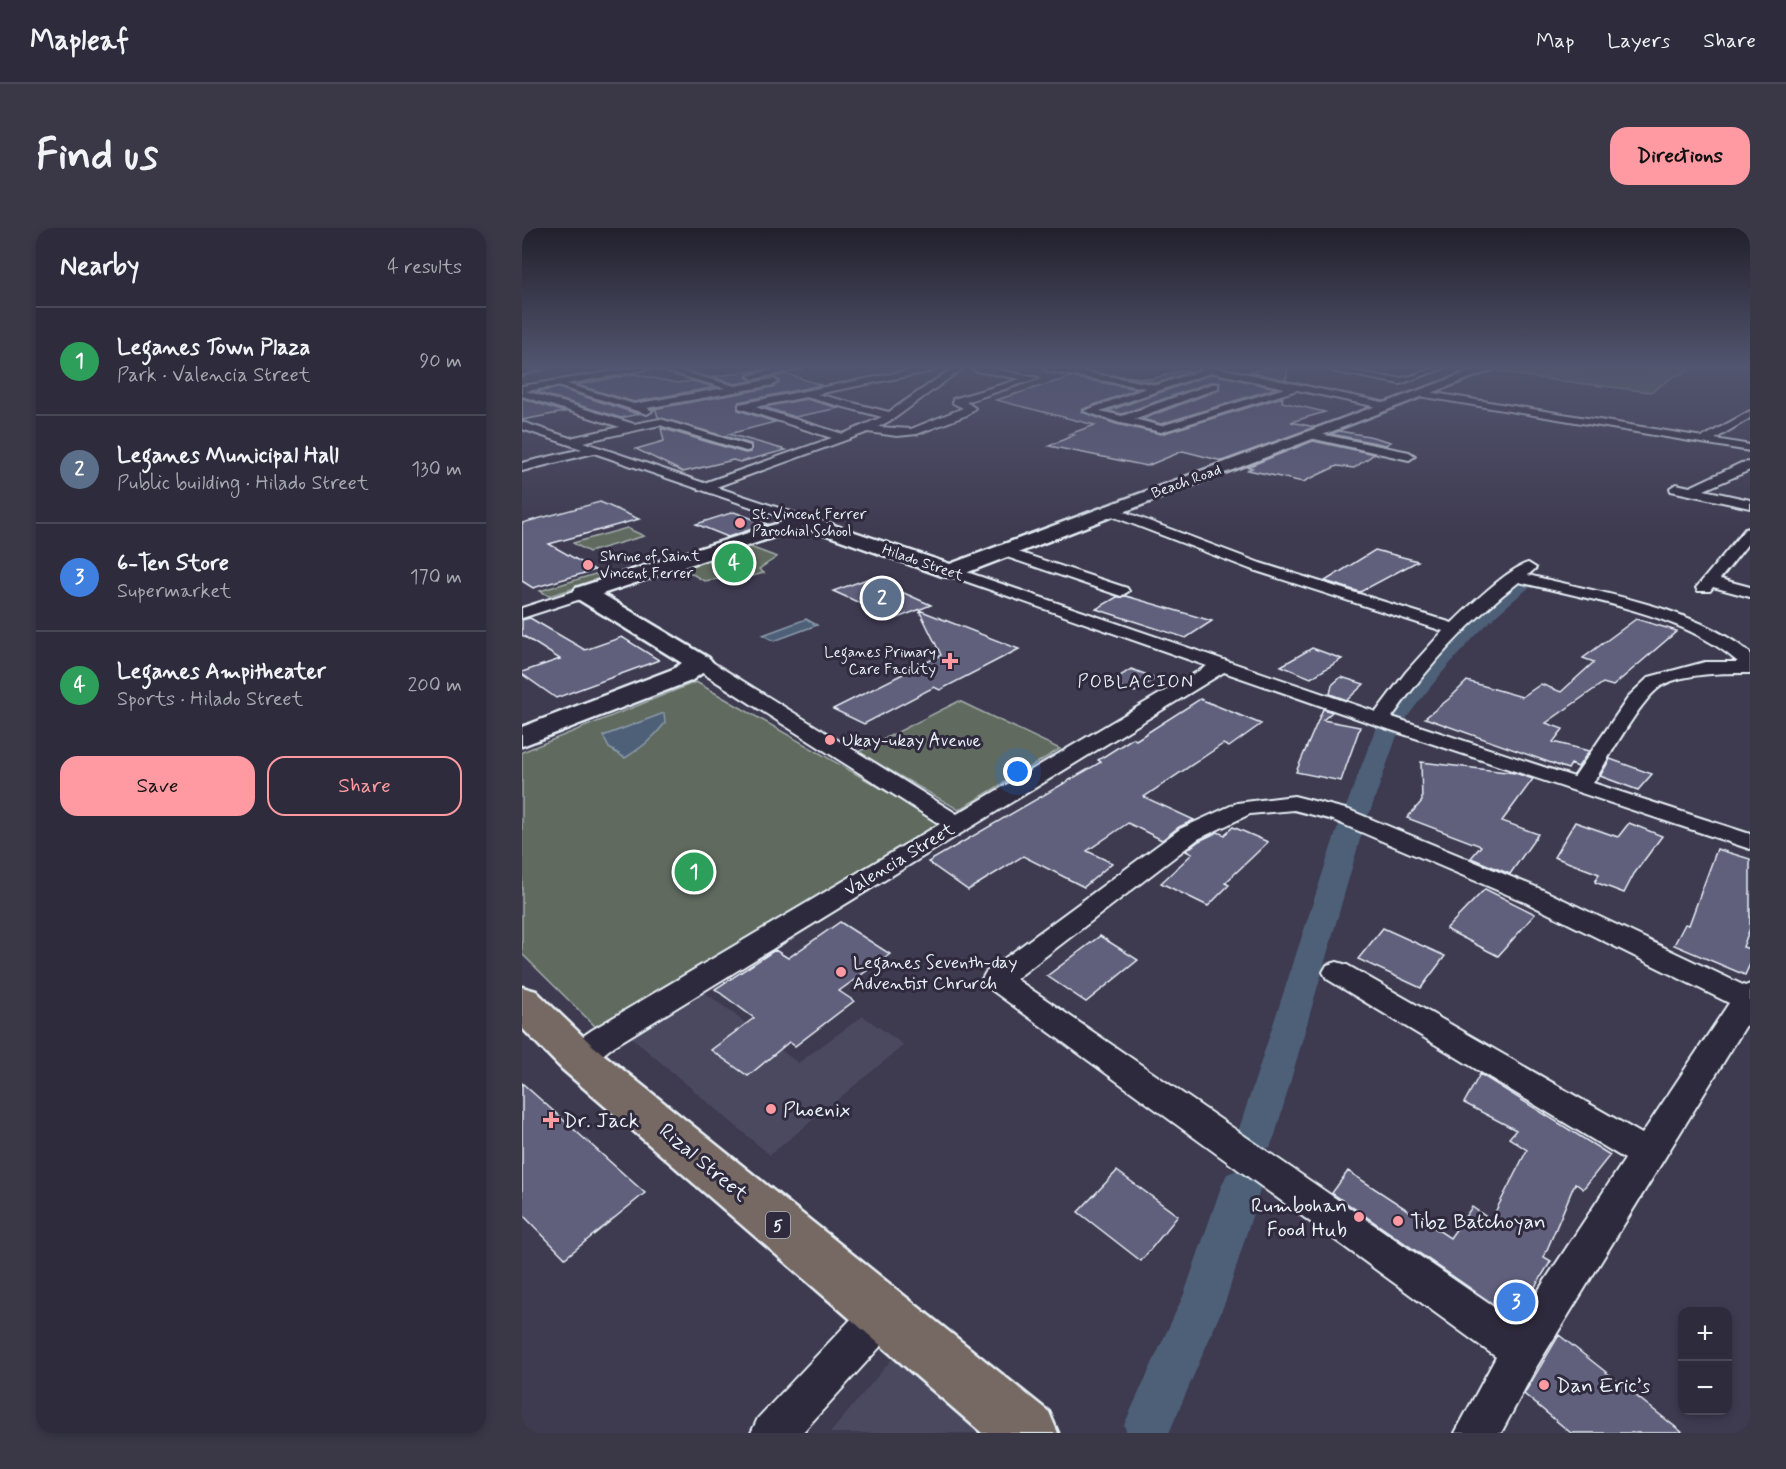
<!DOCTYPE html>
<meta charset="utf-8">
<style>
:root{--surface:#2e2c3c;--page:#3a3847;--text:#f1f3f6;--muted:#a7a7af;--line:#494856;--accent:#ff9aa2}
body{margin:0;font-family:Mynerve,sans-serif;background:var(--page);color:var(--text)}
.controls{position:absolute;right:18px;bottom:18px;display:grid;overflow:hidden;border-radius:12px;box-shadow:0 3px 9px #0003}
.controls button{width:54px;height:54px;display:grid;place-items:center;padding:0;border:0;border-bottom:2px solid var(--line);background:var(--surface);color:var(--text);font:30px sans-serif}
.you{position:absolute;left:496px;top:544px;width:21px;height:21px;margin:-15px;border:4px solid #fff;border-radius:50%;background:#1a73e8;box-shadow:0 0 0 9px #1a73e833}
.badge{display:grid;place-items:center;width:39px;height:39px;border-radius:50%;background:var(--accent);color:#fff;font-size:20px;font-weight:700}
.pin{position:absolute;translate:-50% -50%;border:3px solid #fff;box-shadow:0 2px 6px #0006}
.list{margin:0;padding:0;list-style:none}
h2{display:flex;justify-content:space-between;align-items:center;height:78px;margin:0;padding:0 24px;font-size:26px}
h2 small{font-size:20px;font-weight:400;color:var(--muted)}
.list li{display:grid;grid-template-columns:39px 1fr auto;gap:18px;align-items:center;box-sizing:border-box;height:108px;padding:0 24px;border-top:2px solid var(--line)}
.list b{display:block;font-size:22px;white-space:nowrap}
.list p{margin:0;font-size:20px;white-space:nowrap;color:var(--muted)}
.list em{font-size:20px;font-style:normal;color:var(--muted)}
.actions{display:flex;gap:12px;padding:18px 24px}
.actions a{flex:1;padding:14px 0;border:2px solid var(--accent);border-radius:18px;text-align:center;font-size:21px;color:var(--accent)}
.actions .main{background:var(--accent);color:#111}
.map{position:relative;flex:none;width:1228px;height:1205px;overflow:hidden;border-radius:18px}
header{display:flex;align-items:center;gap:36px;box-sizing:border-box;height:84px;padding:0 30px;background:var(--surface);border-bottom:2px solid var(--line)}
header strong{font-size:28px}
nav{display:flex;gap:33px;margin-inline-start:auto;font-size:21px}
.intro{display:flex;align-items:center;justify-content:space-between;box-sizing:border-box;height:144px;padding:0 36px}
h1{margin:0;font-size:42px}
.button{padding:15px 27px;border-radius:18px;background:var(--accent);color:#111;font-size:21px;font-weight:700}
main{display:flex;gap:36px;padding:0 36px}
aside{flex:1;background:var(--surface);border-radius:18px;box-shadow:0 3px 9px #0003}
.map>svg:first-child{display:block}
.built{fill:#4b4860}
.green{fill:#606b5f;stroke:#a4aeac;stroke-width:1.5}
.water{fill:#4d6178;stroke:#8b9bab;stroke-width:1.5}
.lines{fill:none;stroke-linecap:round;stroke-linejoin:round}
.stream{stroke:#8b9bab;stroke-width:4}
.canal{fill:#4d6178;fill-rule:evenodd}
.building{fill:#615e7c;stroke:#e8f1f8;stroke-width:1.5}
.street-casing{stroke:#e8f1f8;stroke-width:4}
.secondary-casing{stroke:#e8f1f8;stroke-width:5}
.primary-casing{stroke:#e8f1f8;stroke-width:5}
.street{fill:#2f2a3d;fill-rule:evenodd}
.secondary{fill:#2f2a3d;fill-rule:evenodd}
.primary{fill:#766964;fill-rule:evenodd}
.poi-dot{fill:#ff9aa2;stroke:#2f2a3d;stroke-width:2}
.labels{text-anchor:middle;stroke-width:6;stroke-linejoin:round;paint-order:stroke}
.far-street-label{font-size:15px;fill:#e8f1f8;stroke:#2f2a3d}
.far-poi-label{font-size:15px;fill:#e8f1f8;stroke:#2f2a3d;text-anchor:start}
.shield{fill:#2f2a3d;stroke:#b0b5c0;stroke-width:1.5}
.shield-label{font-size:16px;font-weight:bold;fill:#e8f1f8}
.far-quarter-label{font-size:18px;letter-spacing:1.5px;fill:#e8f1f8;stroke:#2f2a3d}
.poi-label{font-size:18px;fill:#e8f1f8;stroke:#2f2a3d;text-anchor:start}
.street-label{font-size:18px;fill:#e8f1f8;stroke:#2f2a3d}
.near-poi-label{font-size:21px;fill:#e8f1f8;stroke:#2f2a3d;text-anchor:start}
.near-street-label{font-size:21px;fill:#e8f1f8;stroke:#2f2a3d}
</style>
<header>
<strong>Mapleaf</strong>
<nav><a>Map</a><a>Layers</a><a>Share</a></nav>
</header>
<div class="intro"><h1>Find us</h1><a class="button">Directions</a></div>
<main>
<aside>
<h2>Nearby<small>4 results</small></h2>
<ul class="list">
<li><span class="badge" style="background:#2e9e5b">1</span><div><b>Leganes Town Plaza</b><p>Park · Valencia Street</p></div><em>90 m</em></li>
<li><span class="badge" style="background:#5c6f8a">2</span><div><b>Leganes Municipal Hall</b><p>Public building · Hilado Street</p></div><em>130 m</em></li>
<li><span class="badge" style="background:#3f7fe0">3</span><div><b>6-Ten Store</b><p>Supermarket</p></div><em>170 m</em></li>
<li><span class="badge" style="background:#2e9e5b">4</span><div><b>Leganes Ampitheater</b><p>Sports · Hilado Street</p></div><em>200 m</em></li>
</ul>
<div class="actions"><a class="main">Save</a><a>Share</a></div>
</aside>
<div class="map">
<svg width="1228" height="1205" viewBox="0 0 1228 1205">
<rect width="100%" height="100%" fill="#3e3a50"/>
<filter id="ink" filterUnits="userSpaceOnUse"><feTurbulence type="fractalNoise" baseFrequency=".0167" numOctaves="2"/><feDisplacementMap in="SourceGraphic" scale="12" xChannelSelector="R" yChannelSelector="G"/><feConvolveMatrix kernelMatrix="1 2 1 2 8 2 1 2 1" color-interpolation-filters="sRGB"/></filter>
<g filter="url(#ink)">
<path class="built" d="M176,759L276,835L341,788L382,817L248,927L104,805Z
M375,1125L476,1205H308Z"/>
<path class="green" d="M969,140H1172L1151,149L1129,164L1008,149L966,141Z
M105,300L122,308L67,324L51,315Z
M228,319L255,329L237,341L242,345L223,350L217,348L182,353L160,340Z
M73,346L82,351L27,368L18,363Z
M174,454L421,596L80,805L0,726V524Z
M437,473L538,521L437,582L336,524Z"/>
<path class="water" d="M284,391L295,397L252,413L241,407Z
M142,485L143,495C131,511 119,520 103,530L87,520L81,508Z"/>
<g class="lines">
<path class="stream" d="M0,147L26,140"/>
<path class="canal" d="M1003,349L1009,350L1012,354L1009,358C959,397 919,443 881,495L873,497L865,495L862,490L865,485C897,443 931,403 972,369C981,361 992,351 1003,349Z
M865,495L873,497L877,502L848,584L844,590L835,592L826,590L822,584L853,502L857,497Z
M828,593L838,595L841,601L753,907L748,919L734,923L720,919L715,907L815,601L818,595Z
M719,941L733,946L739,959L704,1072L647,1205H605L602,1197L662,1066L699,959L705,946Z"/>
</g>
<path class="building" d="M250,140L226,146L224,149L229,153L213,156L190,149Z
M745,140H766L764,152L727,144Z
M662,142L668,144L635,155L589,147L630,151Z
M112,146L155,155L170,153L193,159L112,174L55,157Z
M266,146L299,157L217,174L216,182L253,194L207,206L264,222L218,234L211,232L161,244L114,221L142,213L139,200L223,225L229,224V216L136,189L134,182L131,181L251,159L258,153L251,149Z
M690,146L754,160L639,196L620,191L697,162L698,154H689L600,186L586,183Z
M549,149L615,161L561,181L560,184L594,196L639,206L761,169L760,174L803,184L769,194L793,199L700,233L661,223L625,238L527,218L552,207L547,206L573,197L474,172Z
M36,160L116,186L99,190L14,164Z
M0,170L42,184L0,192Z
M284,171L317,180L273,189L242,179Z
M817,203L847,208L869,214L864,217L809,206Z
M791,213L852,226L832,240L815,238L781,254L726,242L730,240L725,239Z
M78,274L117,291L27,316L73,342L11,360L0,353V295Z
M212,284L245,296L206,309L174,296Z
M853,322L896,333L838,364L803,353Z
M348,350L409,377L373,391L311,363Z
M604,368L690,393L664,410L574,381L595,369Z
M397,382L497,421L418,462L412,459L342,496L311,481L419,427Z
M8,390L63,422L100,409L137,432L34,470L0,446V444L38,431L0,407V392Z
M1114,391L1155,403L1091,458L1081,455L1024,495L1041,501L1031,514L1067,523L1056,539L1049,536L1046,541L903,490L928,470L945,453L1000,469L1019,456L1039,464L1072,434L1061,430Z
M790,420L820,431L789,450L759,438Z
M609,441L634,450L613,464L587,455Z
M819,449L842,456L825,472L808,466L810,457Z
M678,471L739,496L707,519L701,516L622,569L672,592L657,599L640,612L606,595L565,623L590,635L562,659L501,628L446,662L406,634L579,534L576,532L611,510L614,512Z
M801,481L810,484L801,492L838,499L819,553L774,544Z
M1088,531L1130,546L1116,562L1078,548Z
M899,534L993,545L1011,551L980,593L1016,606L988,646L949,630L959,618L885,590L900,573Z
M1053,594L1096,609L1107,595L1140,608L1112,646L1102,665L1073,654L1077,646L1032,629Z
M711,599L746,614L703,655L707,657L686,678L639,655L670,626L664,623L677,613L696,604L702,607Z
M1195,621L1228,631V700L1221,719L1228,721V736L1223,747L1152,717L1163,696L1167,697Z
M963,661L1013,686L976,728L924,701Z
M318,694L368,726L317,763L332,773L273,818L267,814L226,848L189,822L232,790L193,761L253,722L266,730Z
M861,700L923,728L899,760L836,731Z
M578,708L616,732L564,774L525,748Z
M958,846L1088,927L1061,961L1053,955L1022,1029L1029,1033L993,1091L810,965L826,943L928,1010L950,979L969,992L1005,922L987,910L994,902L942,875Z
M0,855L123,965L43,1030L0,986Z
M595,943L656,988L619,1033L556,984Z
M1037,1107L1161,1205H1049L1002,1166Z"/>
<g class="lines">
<defs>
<path id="street" d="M6,140H20L0,147V141Z
M112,140H131L45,156L112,176L203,160L133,140H147L213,158L251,151L256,154L251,157L125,180L130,183L125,186L36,158L4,163L112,196L138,191L228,218V222L224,223L138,197L61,214L182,255L310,210L217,180V176L399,140H415L411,143L295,166L367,184L431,140H441L373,190L356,199L389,201L441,180L431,175V171L499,151L454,143L450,140H468L516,150L444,174L453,180L445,187L395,206L375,208L346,204L194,259L287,290L289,293L282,297L72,225L0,243V235L60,221L0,201V194L48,210L98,199L0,168V158ZM284,169L360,189L321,206L233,179Z
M262,140H280L231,151L226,148Z
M521,140H539L635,157L680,142L679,140H697L865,175L870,178L865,181L775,162L639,204L595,194L562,183L624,160L525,143ZM690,144L763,160L639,198L612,191L696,160V156H690L600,188L578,183Z
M806,140C830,140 853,150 876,150C892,150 906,139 922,140L878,156L810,143Z
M900,163L1181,209L1228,183V190L1193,211L1228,217V223L897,168V164Z
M788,204L887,224L893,228L887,232L784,209L782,207Z
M1228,234V242L1182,262L1228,272V280L1149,263L1148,260L1154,256L1168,259L1219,235Z
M587,278L738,335L930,395C945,380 987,340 1006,335L1014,340L1006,347C1077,365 1171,378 1228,425V445C1203,445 1163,445 1141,457C1119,469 1086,532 1071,555L1228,606V621L851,496L702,444L92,818C76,830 64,844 44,838L39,829L44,820L70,802L418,596L171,439L169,435L171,431H185L435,586L685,438L423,346L420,343L423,340H433L854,484L884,444L921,403L728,341L582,285L580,282L582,279ZM997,354C1068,372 1160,385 1216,434H1183L1127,449L1108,467L1052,549L870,489C906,438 948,392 997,354Z
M1228,300V313L1198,351L1228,359V369L1191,359L1188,363H1176L1174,360L1223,301Z
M481,319L605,360L607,363L599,368L593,366L476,326L474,323Z
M62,360L68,362L70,365L68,368L0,390V380Z
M772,568L827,582L1021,662L1223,758L1228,756V791L1015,1138L979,1205H933L974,1129L464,758L460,751L464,744L658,601L715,575ZM772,582L811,592L1003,674L1207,775L1120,906L825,737L815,734L805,737L801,744L805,751L1103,931L995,1095L494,751L676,611L728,586Z
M362,1065L376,1071L382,1085L376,1099L280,1205H229L236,1190L348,1071Z"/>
<path id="secondary" d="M957,140H974L436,348L428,349L420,348L282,299L80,366L187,430L191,435L187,440L169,453L0,518V499L151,441L160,435L54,370L51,365L54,360L282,287L428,336Z"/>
<path id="primary" d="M0,759L14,763L70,817L527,1184L536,1205H460L40,841L0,800Z"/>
</defs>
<use href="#street" class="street-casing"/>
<use href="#secondary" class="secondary-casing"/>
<use href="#primary" class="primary-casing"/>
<use href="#street" class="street"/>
<use href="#secondary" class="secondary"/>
<use href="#primary" class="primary"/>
</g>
</g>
<linearGradient id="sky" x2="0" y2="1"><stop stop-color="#22202c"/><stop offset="0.45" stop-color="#52556f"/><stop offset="1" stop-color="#52556f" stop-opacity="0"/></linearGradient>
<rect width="1228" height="308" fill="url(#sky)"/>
<g class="poi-dot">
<circle cx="218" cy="295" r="6"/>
<circle cx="66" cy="337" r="6"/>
<path d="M425 424h6v6h6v6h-6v6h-6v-6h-6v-6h6z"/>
<circle cx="308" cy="512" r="6"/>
<circle cx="319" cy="744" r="6"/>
<circle cx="249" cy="881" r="6"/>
<path d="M26 883h6v6h6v6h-6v6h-6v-6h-6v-6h6z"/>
<circle cx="837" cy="989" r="6"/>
<circle cx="876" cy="993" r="6"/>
<circle cx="1022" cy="1157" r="6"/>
</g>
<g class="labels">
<g class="far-street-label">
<text transform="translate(664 253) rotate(-20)" y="5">Beach Road</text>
<text transform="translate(401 334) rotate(19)" y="5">Hilado Street</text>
</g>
<g class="far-poi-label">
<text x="230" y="291">St. Vincent Ferrer<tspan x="230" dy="17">Parochial School</tspan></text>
<text x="78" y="333">Shrine of Saint<tspan x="78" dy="17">Vincent Ferrer</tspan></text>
<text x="414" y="429" text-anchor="end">Leganes Primary<tspan x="414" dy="17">Care Facility</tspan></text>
</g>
<rect class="shield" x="244" y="984" width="24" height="26" rx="4.5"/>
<g class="shield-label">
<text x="256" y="1003">5</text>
</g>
<g class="far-quarter-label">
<text x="614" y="459">POBLACION</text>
</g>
<g class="poi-label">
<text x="320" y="518">Ukay-ukay Avenue</text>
<text x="331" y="740">Leganes Seventh-day<tspan x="331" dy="21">Adventist Chrurch</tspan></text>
</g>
<g class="street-label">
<text transform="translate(377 631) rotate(-31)" y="6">Valencia Street</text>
</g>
<g class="near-poi-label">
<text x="261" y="888">Phoenix</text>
<text x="41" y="899">Dr. Jack</text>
<text x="825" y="984" text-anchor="end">Rumbohan<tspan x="825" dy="24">Food Hub</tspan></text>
<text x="888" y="1000">Tibz Batchoyan</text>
<text x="1034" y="1164">Dan Eric’s</text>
</g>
<g class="near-street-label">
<text transform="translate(182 934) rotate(40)" y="7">Rizal Street</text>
</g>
</g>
</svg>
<div class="controls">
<button>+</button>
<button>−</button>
</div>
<div class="you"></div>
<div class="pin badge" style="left:172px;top:644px;background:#2e9e5b">1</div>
<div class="pin badge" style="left:360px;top:370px;background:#5c6f8a">2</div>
<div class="pin badge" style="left:994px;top:1074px;background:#3f7fe0">3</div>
<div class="pin badge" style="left:212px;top:335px;background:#2e9e5b">4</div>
</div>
</main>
